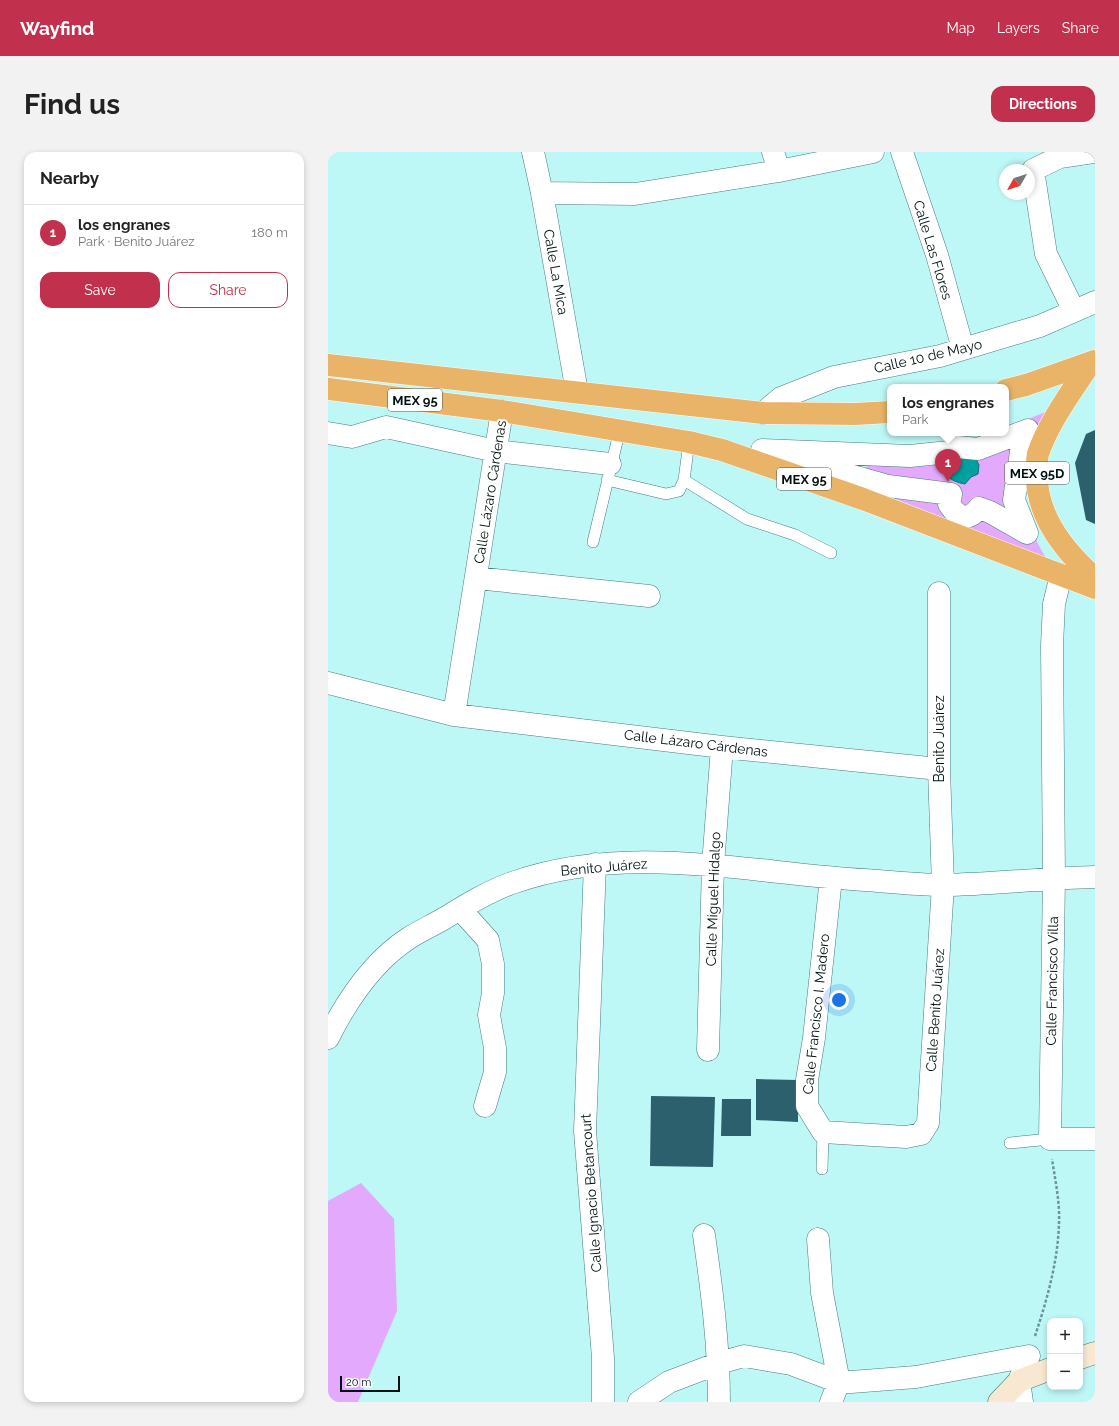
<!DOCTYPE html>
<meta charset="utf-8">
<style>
:root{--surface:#fff;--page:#f2f2f2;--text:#222;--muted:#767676;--line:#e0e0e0;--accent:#c1304d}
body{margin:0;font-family:Raleway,sans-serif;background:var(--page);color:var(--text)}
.controls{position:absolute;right:12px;bottom:12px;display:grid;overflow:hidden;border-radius:8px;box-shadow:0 2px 6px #0003}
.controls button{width:36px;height:36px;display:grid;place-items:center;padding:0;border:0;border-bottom:1px solid var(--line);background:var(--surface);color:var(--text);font:20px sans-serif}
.compass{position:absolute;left:671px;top:12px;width:36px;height:36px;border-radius:50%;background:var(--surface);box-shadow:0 2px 6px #0003;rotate:231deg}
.scale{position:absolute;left:12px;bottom:10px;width:60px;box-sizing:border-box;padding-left:4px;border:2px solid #011;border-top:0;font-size:11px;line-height:14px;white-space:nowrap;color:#011;-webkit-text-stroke:3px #fff;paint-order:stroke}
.you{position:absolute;left:511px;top:848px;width:14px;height:14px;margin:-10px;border:3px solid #fff;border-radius:50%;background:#1a73e8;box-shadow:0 0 0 6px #1a73e833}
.badge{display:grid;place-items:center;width:26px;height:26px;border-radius:50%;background:var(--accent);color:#fff;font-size:13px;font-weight:700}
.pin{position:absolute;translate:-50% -33px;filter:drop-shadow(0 1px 2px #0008)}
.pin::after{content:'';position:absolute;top:21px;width:14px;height:12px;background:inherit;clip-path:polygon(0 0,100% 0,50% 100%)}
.popup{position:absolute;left:559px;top:232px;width:122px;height:52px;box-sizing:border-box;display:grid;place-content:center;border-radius:8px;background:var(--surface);filter:drop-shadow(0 1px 3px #0005);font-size:13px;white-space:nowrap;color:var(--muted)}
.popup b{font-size:15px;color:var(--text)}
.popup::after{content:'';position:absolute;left:50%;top:100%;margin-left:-8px;border:8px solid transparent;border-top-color:var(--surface)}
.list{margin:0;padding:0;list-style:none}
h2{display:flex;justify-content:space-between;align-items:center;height:52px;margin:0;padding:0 16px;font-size:17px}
h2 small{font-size:13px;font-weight:400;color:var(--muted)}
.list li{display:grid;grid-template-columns:26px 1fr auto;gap:12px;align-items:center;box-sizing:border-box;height:56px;padding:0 16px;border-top:1px solid var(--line)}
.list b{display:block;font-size:15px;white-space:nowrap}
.list p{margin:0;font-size:13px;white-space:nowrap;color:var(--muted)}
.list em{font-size:13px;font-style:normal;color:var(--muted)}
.actions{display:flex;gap:8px;padding:12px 16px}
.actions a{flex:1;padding:9px 0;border:1px solid var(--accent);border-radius:12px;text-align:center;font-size:14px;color:var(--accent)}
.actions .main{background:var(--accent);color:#fff}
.map{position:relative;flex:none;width:767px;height:1250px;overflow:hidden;border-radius:12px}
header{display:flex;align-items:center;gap:24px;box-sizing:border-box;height:56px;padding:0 20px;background:var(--accent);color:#fff}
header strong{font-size:19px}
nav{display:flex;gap:22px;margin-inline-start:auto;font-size:14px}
.intro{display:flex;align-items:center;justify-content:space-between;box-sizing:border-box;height:96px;padding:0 24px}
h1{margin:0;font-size:28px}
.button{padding:10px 18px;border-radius:12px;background:var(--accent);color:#fff;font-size:14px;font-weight:700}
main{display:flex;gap:24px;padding:0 24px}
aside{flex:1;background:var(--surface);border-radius:12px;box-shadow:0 2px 6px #0003}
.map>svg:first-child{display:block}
.green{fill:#e2a9fc}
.water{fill:#00a0a0;stroke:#007575}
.building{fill:#2c606c}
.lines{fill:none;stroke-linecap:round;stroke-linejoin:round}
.lane-casing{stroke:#477d7d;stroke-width:12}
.street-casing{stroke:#477d7d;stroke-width:23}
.secondary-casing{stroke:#477d7d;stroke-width:23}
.highway-casing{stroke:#fff;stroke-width:23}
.path{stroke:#6d9595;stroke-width:2.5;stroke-dasharray:3 2;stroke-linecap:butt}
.lane{stroke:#fff;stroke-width:11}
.street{stroke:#fff;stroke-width:22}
.secondary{stroke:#f8e8d2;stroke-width:22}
.highway{stroke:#e9b468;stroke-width:22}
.labels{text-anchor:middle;stroke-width:4;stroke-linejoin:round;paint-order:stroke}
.shield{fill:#fff;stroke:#4c5858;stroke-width:1}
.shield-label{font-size:13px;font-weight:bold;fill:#011}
.street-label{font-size:14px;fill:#011;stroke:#fff}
</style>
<header>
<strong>Wayfind</strong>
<nav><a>Map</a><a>Layers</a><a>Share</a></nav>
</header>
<div class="intro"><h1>Find us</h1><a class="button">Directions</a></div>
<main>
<aside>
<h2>Nearby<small></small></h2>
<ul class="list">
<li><span class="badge">1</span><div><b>los engranes</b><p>Park · Benito Juárez</p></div><em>180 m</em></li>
</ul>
<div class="actions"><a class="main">Save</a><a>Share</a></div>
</aside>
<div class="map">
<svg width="767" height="1250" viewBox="0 0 767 1250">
<rect width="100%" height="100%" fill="#bdf7f6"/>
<path class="green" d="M728,256L694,351L709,390L722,414L552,341L536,318L549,301L623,292L664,281Z
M33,1031L66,1067L69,1159L30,1250H0V1049Z"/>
<path class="water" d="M647,305L651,313L650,322L643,325L637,332C622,329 612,323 621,306Z"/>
<path class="building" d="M767,278V372L758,368L747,311L758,282Z
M428,927L470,928V970L428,968Z
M323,944L387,945L385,1015L322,1014Z
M394,947H423V984H393Z"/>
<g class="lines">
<defs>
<path id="lane" d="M279,328L338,342L351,339L356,328L361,290
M356,328L419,367L467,383L503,401
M265,390L292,277
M682,991L722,987
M494,1017L495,980"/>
<path id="street" d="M205,0L214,41L249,240
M445,0L451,19
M574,0L609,103L635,197
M214,41L307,42L451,19L545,0
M746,159L718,102L705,18L732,5L767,0
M435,261L453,246L506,225L612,204L712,174L767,150
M700,278L694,293L686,348L699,381L662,360L651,356C640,370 630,366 621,352L623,342L560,334L434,298L582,304L621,300L630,295L650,297Z
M0,281L24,285L58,275L168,299L282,312
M733,423L726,452L724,493L726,726L722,987H767
M148,426L321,444
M0,531L126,563L394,595L611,617
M126,563L174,259
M267,712L257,979L275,1206V1250
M503,726L486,886L479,928V954L495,980L578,985L593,982L600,971L615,733L611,617V441
M132,757L160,788L165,812V841L161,863L167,896V920L157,954
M0,886C19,848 44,810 81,786C92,779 105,773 117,766C138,753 161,739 184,731C298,690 420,721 537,728C563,730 590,733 616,733C667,732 717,726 767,725
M380,898L385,713L394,595
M376,1083C384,1139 391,1194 391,1250
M490,1087L494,1141L511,1230L503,1250
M311,1250L341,1230L391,1211L416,1204L463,1212L511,1230H523L588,1225L701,1204
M694,1250L691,1229L697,1214"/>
<path id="secondary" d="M752,1206L767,1201
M671,1250L691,1229L722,1217"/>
<path id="highway" d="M762,211C744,240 721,269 710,302C709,306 709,312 709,317C706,362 735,398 767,426
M0,213L435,261L527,262L562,260
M0,237L174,259L361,290L394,298L535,347L767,436
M678,238L698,233L766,209"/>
</defs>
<use href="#lane" class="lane-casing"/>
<use href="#street" class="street-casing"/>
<use href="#secondary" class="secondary-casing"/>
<use href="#highway" class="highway-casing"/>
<path class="path" d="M707,1184C719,1148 730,1109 731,1071C732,1050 727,1027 724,1007"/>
<use href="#lane" class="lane"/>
<use href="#street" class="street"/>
<use href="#secondary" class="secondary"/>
<use href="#highway" class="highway"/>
</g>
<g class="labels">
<g class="shield">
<rect x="60" y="237" width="54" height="22" rx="3"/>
<rect x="677" y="310" width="64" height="22" rx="3"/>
<rect x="449" y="316" width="54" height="22" rx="3"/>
</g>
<g class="shield-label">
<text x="87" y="253">MEX 95</text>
<text x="709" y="326">MEX 95D</text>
<text x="476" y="332">MEX 95</text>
</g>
<g class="street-label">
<text transform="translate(605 98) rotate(73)" y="5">Calle Las Flores</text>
<text transform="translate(228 120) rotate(80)" y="5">Calle La Mica</text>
<text transform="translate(600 204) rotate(-13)" y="5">Calle 10 de Mayo</text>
<text transform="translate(162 340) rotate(-81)" y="5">Calle Lázaro Cárdenas</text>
<text transform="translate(611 587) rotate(-90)" y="5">Benito Juárez</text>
<text transform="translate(368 591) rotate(7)" y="5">Calle Lázaro Cárdenas</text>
<text transform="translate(276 715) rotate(-5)" y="5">Benito Juárez</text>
<text transform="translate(385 747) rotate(-88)" y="5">Calle Miguel Hidalgo</text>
<text transform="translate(724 829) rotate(-89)" y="5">Calle Francisco Villa</text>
<text transform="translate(607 858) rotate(-86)" y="5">Calle Benito Juárez</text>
<text transform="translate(488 862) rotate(-84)" y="5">Calle Francisco I. Madero</text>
<text transform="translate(263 1041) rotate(-94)" y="5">Calle Ignacio Betancourt</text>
</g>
</g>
</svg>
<div class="controls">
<button>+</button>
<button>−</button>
</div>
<svg class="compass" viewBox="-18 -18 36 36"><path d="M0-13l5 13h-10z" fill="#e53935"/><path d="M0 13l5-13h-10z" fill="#767676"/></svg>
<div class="scale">20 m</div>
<div class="you"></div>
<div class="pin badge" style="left:620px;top:330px">1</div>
<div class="popup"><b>los engranes</b>Park</div>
</div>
</main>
